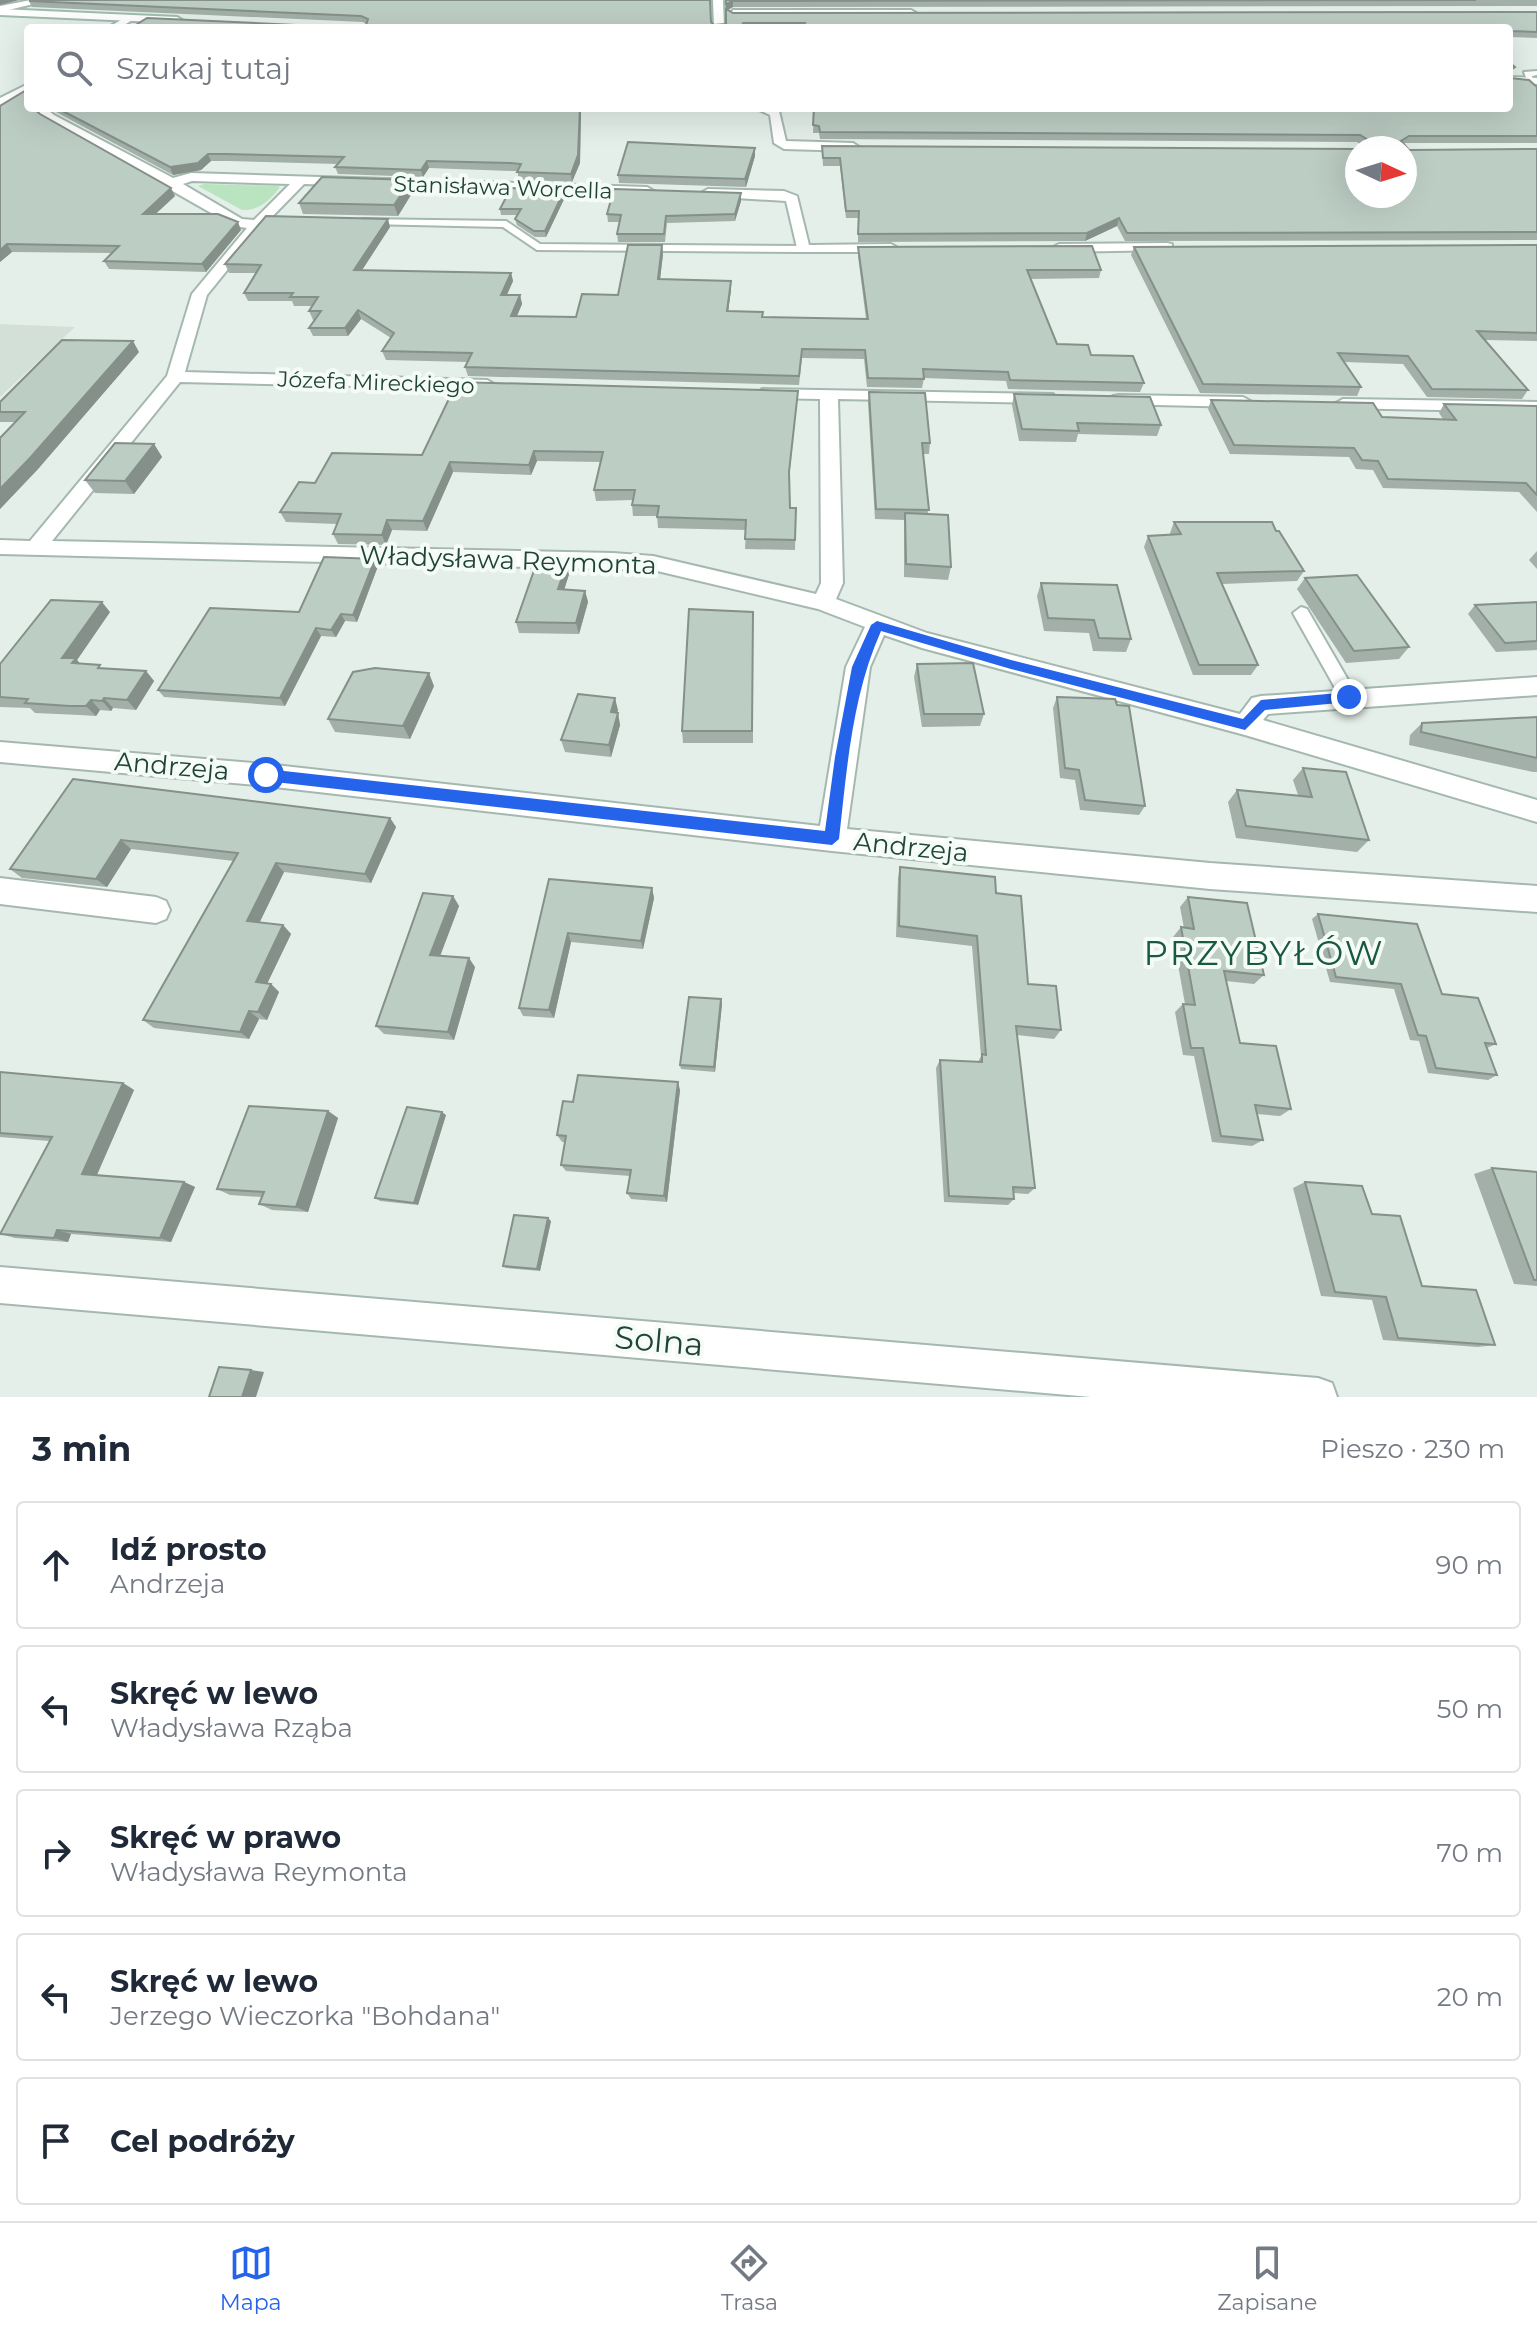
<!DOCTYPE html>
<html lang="pl">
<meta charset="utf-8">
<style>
:root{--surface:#fff;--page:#f2f2f3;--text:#1f2937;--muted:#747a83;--line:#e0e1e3;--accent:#2563eb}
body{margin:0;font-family:Montserrat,sans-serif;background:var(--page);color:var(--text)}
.compass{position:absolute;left:1345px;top:136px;width:72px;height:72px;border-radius:50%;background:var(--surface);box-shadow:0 8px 32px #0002;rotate:94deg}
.stop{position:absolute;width:24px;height:24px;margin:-18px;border:6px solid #2563eb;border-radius:50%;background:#fff}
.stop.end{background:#2563eb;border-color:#fff;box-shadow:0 2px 8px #0008}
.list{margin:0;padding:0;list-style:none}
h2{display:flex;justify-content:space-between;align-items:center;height:104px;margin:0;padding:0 32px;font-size:34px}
h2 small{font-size:26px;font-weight:400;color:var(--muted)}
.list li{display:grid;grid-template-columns:52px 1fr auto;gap:24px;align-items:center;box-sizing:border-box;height:128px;margin:0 16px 16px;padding:0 16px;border:2px solid var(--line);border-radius:8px}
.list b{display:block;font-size:30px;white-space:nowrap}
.list p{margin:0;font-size:26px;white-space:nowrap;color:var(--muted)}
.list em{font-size:26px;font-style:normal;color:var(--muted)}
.icon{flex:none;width:44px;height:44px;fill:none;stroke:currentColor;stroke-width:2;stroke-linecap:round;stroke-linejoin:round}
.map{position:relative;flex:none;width:1537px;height:1397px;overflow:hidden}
.search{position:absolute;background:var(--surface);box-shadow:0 8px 32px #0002;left:24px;right:24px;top:24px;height:88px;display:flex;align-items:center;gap:20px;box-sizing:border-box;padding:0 28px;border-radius:8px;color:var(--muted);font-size:30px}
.sheet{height:824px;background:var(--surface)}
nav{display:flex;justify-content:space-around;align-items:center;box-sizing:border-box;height:112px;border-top:2px solid var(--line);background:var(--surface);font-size:22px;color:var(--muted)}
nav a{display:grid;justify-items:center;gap:4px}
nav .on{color:var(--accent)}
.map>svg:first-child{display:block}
.built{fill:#d2e0d7}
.green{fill:#bae3c0}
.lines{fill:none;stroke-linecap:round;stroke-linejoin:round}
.lane-casing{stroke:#a5b8af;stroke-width:4}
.street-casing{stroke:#a5b8af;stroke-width:4}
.secondary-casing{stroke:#a1bcaf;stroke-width:4}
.lane{fill:#fff;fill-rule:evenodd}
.street{fill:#fff;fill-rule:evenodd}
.secondary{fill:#fff;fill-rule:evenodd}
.wall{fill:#a2b0a9}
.shaded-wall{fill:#849089}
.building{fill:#bccdc4;stroke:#849089;stroke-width:2}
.route{fill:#2563eb}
.labels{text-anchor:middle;stroke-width:8;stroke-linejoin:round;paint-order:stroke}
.far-street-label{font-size:22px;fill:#204435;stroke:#f5fbf7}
.street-label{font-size:26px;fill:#204435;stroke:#f5fbf7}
.near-street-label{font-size:32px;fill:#204435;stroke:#f5fbf7}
.near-neighbourhood-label{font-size:34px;letter-spacing:2px;fill:#195940;stroke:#f5fbf7}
</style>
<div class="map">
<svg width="1537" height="1397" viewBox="0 0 1537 1397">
<rect width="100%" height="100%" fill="#e4efe9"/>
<path class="built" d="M0,324L75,327L0,397Z"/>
<path class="green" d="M204,184L277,186L280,187C271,200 258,211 242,210L198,186Z"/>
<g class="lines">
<defs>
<path id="lane" d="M1537,71V75L1532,76L1534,83H1528L1524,72Z
M362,219L506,221L540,244L803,246L808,249L803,252L537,250L503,227L366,224L361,221Z
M1301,607L1307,609L1355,692L1358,697L1355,702H1343L1293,613Z"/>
<path id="street" d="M31,0H50L0,12V6Z
M733,10H911L916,13L911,16L730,15Z
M128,16L136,18L119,28H107Z
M28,84V92L0,106V98Z
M40,108H52L49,111L54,115L173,178L191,173L647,187L654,191L647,195L304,184L262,227L207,295L185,372L487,380L496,385L493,389L180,382L52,541L613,553L653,556L816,594L821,583L820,399L768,398L762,397L759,393L762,389L1053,394L1056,398L1047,403L838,399L843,583L836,599L927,633L1240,714L1252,698L1261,696L1537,677V695L1268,714L1263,720L1537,800V822L1245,735L922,648L884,635L870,667L847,829L1210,863L1537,886V912L1210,889L832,851L266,786L0,762V742L266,764L820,826L846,667L865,627L818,609L653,570L0,554V540L30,541L167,376L192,294L247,228L234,226L46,119L36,112ZM192,181L290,184L254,220L242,219L183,184Z
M755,108L779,111L786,141L853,143L859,147L853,151L784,149L774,143L770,115Z
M708,189L784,191L797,196L809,245L891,244L898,248L891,252H798L786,201L703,196L701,193Z
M1167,243L1172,244V250L1059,252L1052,248L1059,244Z
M1119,395L1243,397L1252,402L1243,407L1113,404L1110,400L1113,396Z
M1343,399L1537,402V412L1337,408L1334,404Z
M0,878L156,897L166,901L170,910L166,919L156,923L0,904Z
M0,1267L1318,1378L1332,1383L1337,1397H1091L0,1303Z"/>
<path id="secondary" d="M713,0H723L724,28H714Z
M0,9L177,17L182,20L177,23L0,15Z
M1509,77L1537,78V84L1509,83Z"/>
</defs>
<use href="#lane" class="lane-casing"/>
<use href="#street" class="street-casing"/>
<use href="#secondary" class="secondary-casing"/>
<use href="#lane" class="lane"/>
<use href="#street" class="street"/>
<use href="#secondary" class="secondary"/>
</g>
<path class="wall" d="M725,0H1537V6L733,7L727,10L733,13L1537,12V38L1509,37V28H131L366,24L363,22L32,7L29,1L711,22L714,25L726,24Z
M1509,62L1515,67L1510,75L1511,78L1537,87V143H1405L1403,144L1409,150L1537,149V240L1125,241L1117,226L1085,241L858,242V218H846L840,166H823L822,146L1357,196L1363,146L1357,142L820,139L819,133H813L814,108Z
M0,106L36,108L35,110L40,114L175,196L155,214L241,230L206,272L109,269L104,261L111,253L12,252L0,262Z
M53,108H581L580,163L572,182L518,180V171H512L429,168L423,177L338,174L335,167L338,164L228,161H211L201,170L173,175L56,112Z
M755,156L746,187L619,183L618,175Z
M414,190L398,216L303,214L299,203Z
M566,195L546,237H535L517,225L515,219L517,215H501L500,209Z
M741,201L735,221L667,223L665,242H618L617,234L620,222H608L607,214Z
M390,227L362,270L511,273L513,281L507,295H520L522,304L517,316L576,317L618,295L662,245L663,254L660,280L731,281V290L728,311L763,317L866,319L858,256V247L1101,270L1099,278L1031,279L1057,344L1091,355L1144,383L1140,392L1008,389L1006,381L924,378L922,388L867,387L864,359L802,358L799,385L468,376L465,367L468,362L386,360L382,351L391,338L361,319L348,336H313L309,328L315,320H313L309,311L312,306H294L292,301H248L244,293L256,273H229L225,264Z
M1537,245V341L1485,340L1528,390L1522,399L1427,397L1403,364L1344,362L1361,387L1357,396L1200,393L1131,255L1134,247Z
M139,352L38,469L0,509V438L15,422H0V402Z
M798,391L789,479L790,508H796L795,550L745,549L746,530L658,528L657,516H633L632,505L633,500L596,501L594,490L601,462L537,461L531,475L453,472L427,531L392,530L386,545L338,544L333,534L337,524L286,522L280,512L315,483L422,455Z
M869,392L930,443L929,454H923L928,514L951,567L948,580L904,577V520L875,519L868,403Z
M1014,394L1161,425L1157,436L1078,434L1076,442L1019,441L1012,405Z
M1211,400L1382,417L1443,419L1439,413L1444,404L1537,406V512L1519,492L1383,488L1373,470L1356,469L1349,457L1230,454L1208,409Z
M154,444L162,457L134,494L95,493L85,480Z
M1174,522L1276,531L1304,571L1297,581L1222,584L1258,665L1251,675H1193L1144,547L1148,536L1171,535L1170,533Z
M1537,551V569L1529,560Z
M375,559L378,566L357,622L345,621L336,637L321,636L285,706L164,697L158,690L299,612Z
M570,571L564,590L585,591L588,602L579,634L519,633L516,622Z
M1305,578L1409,647L1399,659L1346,663L1297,589Z
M1041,583L1131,639L1126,652L1093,651L1089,633L1044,631L1037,596Z
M1537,602V650L1496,652L1468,614L1475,605Z
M110,612L77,660L80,664L102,668L146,671L154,681L136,710L113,708L111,711L100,710L96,716L80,715L35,713L30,708L0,707V664Z
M753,612V743H683L682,731Z
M917,664L984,714L980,726L922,727L914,677Z
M434,686L410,739L335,732L328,719Z
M1057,697L1145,806L1139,815L1080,810L1075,780L1060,778L1053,708Z
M615,698L620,725L611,757L565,752L561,740Z
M1537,717V772H1533L1409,745L1410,735L1422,723Z
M1303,768L1369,840L1357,852L1236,838L1228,802L1237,790L1298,795L1293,780Z
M73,779L390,818L396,827L371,883L284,872L259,923L283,925L291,934L267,984H271L279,992L267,1020L259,1019L249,1039L154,1028L143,1020L234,861L131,849L107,887L22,878L10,869Z
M900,867L996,893L1028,984L1061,1030L1054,1039L1017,1035L1035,1188L1028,1194L1014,1193V1199L1008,1205L944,1202L936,1068L940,1060L978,1062L981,1056L972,946L896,937L898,878Z
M549,879L652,888L654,898L643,949L571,942L554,1018L523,1016L519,1008Z
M453,896L459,906L440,956L475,967L454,1040L384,1034L376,1026Z
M1188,897L1264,975L1254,984L1226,981L1240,1043L1291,1109L1280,1116L1257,1114L1263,1140L1252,1146L1212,1142L1194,1056L1183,1055L1175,1012L1183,1004H1185L1173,937L1181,927L1184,928L1180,907Z
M1318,914L1442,994L1496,1044L1487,1048L1497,1075L1488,1080L1428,1073L1419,1041L1410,1040L1394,989L1330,982L1312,919Z
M722,1004L715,1072L681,1069L680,1065Z
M0,1072L123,1083L134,1090L97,1175L184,1182L195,1187L171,1242L71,1234L68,1242L15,1238L0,1234L49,1141L0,1137Z
M680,1090L667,1202L631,1199L627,1193L630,1176L566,1171L561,1165L565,1142H562L557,1135L573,1102Z
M328,1111L338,1118L308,1212L272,1210L259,1204L262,1197L230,1195L217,1189Z
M446,1115L418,1205L380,1201L375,1198Z
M1492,1168L1537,1172V1286L1514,1284L1474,1174Z
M1305,1182L1372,1214L1422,1286L1495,1345L1478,1347L1383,1340L1372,1300L1321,1296L1293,1188Z
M551,1221L540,1271L506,1268L503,1266Z"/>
<path class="shaded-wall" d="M0,0H19L0,5Z
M733,1V7L726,11V4Z
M580,108H581L580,163L572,182L571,174Z
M755,148V156L746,187L745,179Z
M208,154L211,161L201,170L173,175L170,167Z
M427,161L429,168L423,177L421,170Z
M411,180L414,190L398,216L394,205Z
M171,188L175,196L147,222L143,214Z
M565,189L566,195L546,237L545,231Z
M741,193V201L735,221V214Z
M1119,218L1117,226L1085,241L1087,233Z
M388,219L390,227L357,278L354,270Z
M238,222L241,230L206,272L202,264Z
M7,244L12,252L0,262V250Z
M662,245L663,254L659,288L658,279Z
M511,273L513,281L503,303L501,295Z
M731,281V290L727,320V311Z
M520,295L522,304L513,325L511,316Z
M358,310L361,319L348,336L345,328Z
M133,341L139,352L38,469L0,509V489Z
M154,444L162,457L134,494L125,481Z
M534,451L537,461L531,475L529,465Z
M450,462L453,472L427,531L423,521Z
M387,520L392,530L386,545L382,535Z
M375,559L378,566L357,622L353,615Z
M568,560L570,571L561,600L558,589Z
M585,591L588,602L579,634L576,623Z
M102,602L110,612L77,660L85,669L62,658Z
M341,614L345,621L336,637L331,630Z
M316,628L321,636L285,706L280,698Z
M146,671L154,681L136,710L127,700Z
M429,673L434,686L410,739L403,726Z
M104,698L113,708L111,711L102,701Z
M615,698L618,710L614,725L611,712Z
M91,700L100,710L96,716L86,706Z
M618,713L620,725L611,757L609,745Z
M390,818L396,827L371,883L365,874Z
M121,840L131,849L107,887L96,879Z
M276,863L284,872L256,930L247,921Z
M652,888L654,898L643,949L641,941Z
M453,896L459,906L437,964L430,955Z
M283,925L291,934L264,990L256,982Z
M568,933L571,942L554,1018L549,1010Z
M469,958L475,967L454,1040L448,1032Z
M271,984L279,992L267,1020L258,1012Z
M721,999L722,1004L715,1072L714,1067Z
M249,1011L259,1019L249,1039L240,1032Z
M678,1082L680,1090L667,1202L664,1196Z
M123,1083L134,1090L95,1179L82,1174Z
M328,1111L338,1118L308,1212L296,1207Z
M442,1112L446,1115L418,1205L414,1203Z
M184,1182L195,1187L171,1242L160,1238Z
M548,1218L551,1221L540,1271L537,1269Z
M57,1230L71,1234L68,1242L54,1238Z
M251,1370L264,1372L256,1397H242Z"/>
<path class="building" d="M34,0H710L711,22L714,25L726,24V9L733,13L1537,12V32L1509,31V28H803L805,23H743L741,28H131L147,18L296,25H366L368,19L361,16L29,1Z
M726,0H1476L733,1L726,4Z
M1509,62L1515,67L1510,70L1511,78L1529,80L1537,87V136H1409L1401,141L1409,150L1537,149V232L1127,233L1119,218L1087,233L858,234L859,211H846L840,158H823L822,146L1357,149V196H1405V148H1361L1368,140L1360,135L820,132L819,126L813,125L814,108H1509Z
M28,89V108H33L40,114L171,188L143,214H218L238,222L202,264L104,261L119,246L7,244L0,250V106Z
M57,108H580L578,155L571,174L517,172L521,164L511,163L427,161L421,170L335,167L344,157L225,154H208L198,163L170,167Z
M628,142L755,148L745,179L618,175Z
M322,177L411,180L394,205L299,203Z
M511,188L565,189L545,231H534L515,219L521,209H500Z
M614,189L741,193L735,214L666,216L664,234H617L621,215L607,214Z
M266,216L388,219L354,270L511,273L501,295H520L511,316L576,317L582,294L618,295L628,245H662L658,279L731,281L727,311L763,312L762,317L868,319L858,247L1092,246L1101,270H1027L1057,344L1088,345L1091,355L1133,356L1144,383L1010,380L1008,372L923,369L924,379L868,378L865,350L802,349L799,376L465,367L472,353L382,351L394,333L358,310L345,328H309L321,311H309L318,297H290L293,293H244L261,265L225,264Z
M1537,245V333L1477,331L1528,390L1432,389L1408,356L1338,353L1361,387L1203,384L1134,247Z
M62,340L133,341L30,458L0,489V438L25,412H0V402Z
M457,382L798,391L789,472L790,508H796L795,540L745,539L746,520L657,517L659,506L632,505L635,490H594L603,452L534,451L529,465L450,462L423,521L387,520L382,535L333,534L341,514L280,512L299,482L315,483L332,453L422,455Z
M869,392L925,393L930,443H922L929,510L876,509Z
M1014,394L1150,397L1161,425L1077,423L1079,431L1022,429Z
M1211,400L1373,403L1382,417L1456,420L1444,404L1537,406V495L1526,483L1388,479L1378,461L1362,460L1354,448L1234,445Z
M115,443L154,444L125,481L85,480Z
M905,513L948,515L951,567L906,564Z
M1174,522H1272L1276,531H1279L1304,571L1217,573L1258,665H1199L1148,536L1181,534Z
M324,557L375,559L353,615L341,614L331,630L316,628L280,698L158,690L210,608L299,612Z
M538,559L568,560L558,589L585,591L576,623L516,622Z
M1357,575L1409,647L1354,651L1305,578Z
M1041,583L1117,585L1131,639L1099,638L1094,620L1048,618Z
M51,600L102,602L62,658H76L72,663L100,665L98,668L146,671L127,700L104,698L102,701L91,700L86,706H70L25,703L28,699L0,697V664Z
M1537,602V641L1505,643L1475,605Z
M689,609L753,612L752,731H682Z
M973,663L984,714H924L917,664Z
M375,668L429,673L403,726L328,719L353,672Z
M578,694L615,698L611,712L618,713L609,745L561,740Z
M1057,697L1115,699L1117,705L1129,706L1145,806L1085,800L1079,770L1065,768Z
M1537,717V758L1421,732L1422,723Z
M1303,768L1346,772L1369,840L1246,826L1237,790L1312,797Z
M73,779L390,818L365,874L276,863L247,921L283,925L256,982L271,984L258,1012L249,1011L240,1032L143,1020L238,853L121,840L96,879L10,869Z
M900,867L995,877L996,893L1021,896L1028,984L1056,986L1061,1030L1016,1026L1035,1188L1013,1187L1014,1199L949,1196L940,1060L982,1062V1054L986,1055L977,936L899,926Z
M549,879L652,888L641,941L568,933L549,1010L519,1008Z
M423,893L453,896L430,955L469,958L448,1032L376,1026Z
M1188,897L1247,903L1264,975L1224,971L1240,1043L1276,1046L1291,1109L1255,1105L1263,1140L1221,1136L1203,1048H1191L1183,1004L1195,1005L1181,927L1194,929Z
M1318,914L1417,924L1442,994L1478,998L1496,1044L1485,1043L1497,1075L1436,1068L1426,1036L1418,1035L1401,984L1336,977Z
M689,997L721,999L714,1067L680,1065Z
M0,1072L123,1083L82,1174L184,1182L160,1238L57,1230L54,1238L0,1234L52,1137L0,1133Z
M578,1075L678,1082L664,1196L627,1193L631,1170L561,1165L566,1136L557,1135L563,1101L573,1102Z
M249,1106L328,1111L296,1207L259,1204L264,1192L217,1189Z
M407,1107L442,1112L414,1203L375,1198Z
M1492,1168L1537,1172V1280H1534Z
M1305,1182L1362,1186L1372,1214L1400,1216L1422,1286L1476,1290L1495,1345L1398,1338L1386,1297L1335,1292Z
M514,1215L548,1218L537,1269L503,1266Z
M219,1367L251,1370L242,1397H209Z"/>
<path class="route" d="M877,621L1011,660L1243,719L1261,700L1349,692L1356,697L1349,702L1265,710L1245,730L1011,669L881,631C852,696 847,768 839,839L832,845L266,781L259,775L266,769L825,831L835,757L852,667L871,625Z"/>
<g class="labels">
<g class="far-street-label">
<text transform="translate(503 187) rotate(2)" y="8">Stanisława Worcella</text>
<text transform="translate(376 382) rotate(2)" y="8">Józefa Mireckiego</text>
</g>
<g class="street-label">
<text transform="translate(508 560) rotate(2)" y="9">Władysława Reymonta</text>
<text transform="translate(172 766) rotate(5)" y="9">Andrzeja</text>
<text transform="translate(911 847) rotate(6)" y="9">Andrzeja</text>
</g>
<g class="near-street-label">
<text transform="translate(659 1341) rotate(5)" y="11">Solna</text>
</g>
<g class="near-neighbourhood-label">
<text x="1264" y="965">PRZYBYŁÓW</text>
</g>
</g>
</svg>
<svg class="compass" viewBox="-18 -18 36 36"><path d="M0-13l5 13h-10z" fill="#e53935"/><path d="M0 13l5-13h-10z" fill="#747a83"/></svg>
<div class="stop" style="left:266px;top:775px"></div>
<div class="stop end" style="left:1349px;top:697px"></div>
<div class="search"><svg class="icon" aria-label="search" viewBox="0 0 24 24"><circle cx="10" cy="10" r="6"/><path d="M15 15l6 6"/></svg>Szukaj tutaj</div>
</div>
<section class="sheet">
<h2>3 min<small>Pieszo · 230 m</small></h2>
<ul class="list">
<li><svg class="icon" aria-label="ahead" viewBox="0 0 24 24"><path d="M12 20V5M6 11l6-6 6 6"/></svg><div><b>Idź prosto</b><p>Andrzeja</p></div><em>90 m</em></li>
<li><svg class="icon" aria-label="left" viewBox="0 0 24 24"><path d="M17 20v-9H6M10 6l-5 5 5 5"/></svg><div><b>Skręć w lewo</b><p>Władysława Rząba</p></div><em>50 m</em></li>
<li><svg class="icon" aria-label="right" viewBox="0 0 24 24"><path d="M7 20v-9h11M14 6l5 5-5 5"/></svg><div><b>Skręć w prawo</b><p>Władysława Reymonta</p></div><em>70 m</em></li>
<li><svg class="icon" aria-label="left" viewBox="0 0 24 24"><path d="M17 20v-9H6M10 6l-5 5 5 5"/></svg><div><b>Skręć w lewo</b><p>Jerzego Wieczorka &quot;Bohdana&quot;</p></div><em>20 m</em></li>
<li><svg class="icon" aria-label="arrive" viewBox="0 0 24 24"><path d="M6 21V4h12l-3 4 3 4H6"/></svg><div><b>Cel podróży</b></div></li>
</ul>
</section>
<nav>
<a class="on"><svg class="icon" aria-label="map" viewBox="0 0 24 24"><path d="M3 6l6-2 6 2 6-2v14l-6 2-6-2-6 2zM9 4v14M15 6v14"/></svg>Mapa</a>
<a><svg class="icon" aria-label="directions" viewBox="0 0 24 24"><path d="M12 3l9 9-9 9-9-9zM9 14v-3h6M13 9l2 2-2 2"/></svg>Trasa</a>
<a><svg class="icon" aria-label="saved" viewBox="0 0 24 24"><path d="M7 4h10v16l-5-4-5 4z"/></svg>Zapisane</a>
</nav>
